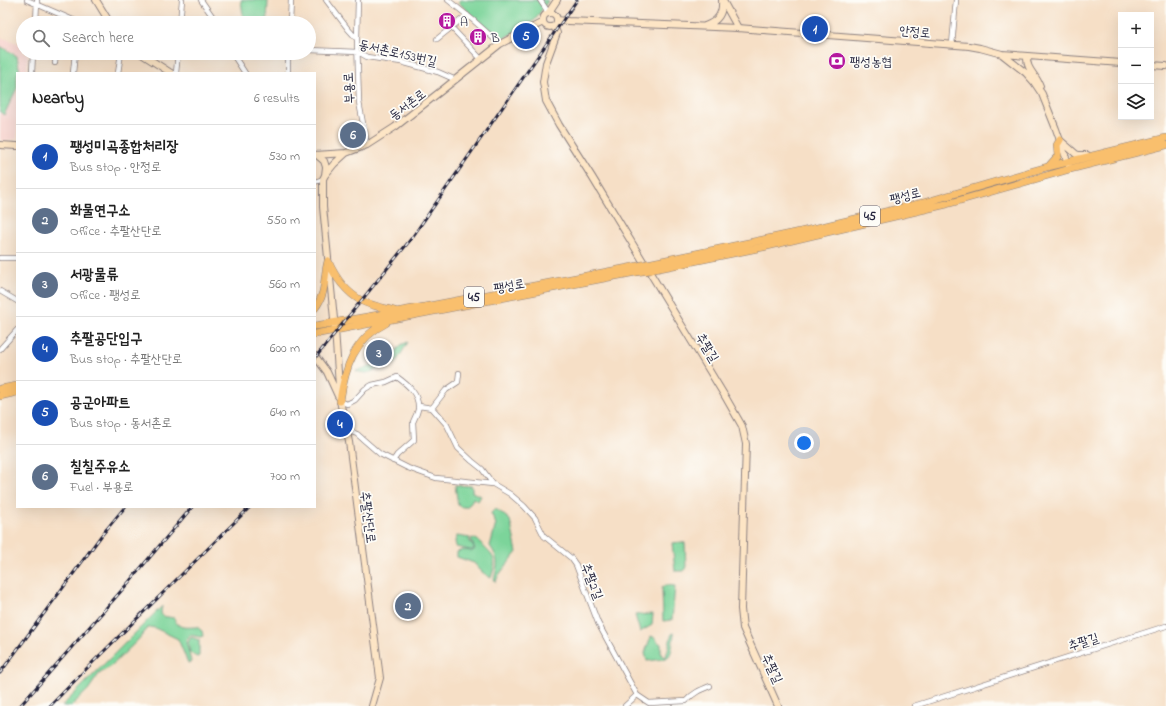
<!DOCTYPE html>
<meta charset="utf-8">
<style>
:root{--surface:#fff;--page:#f2f2f2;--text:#222;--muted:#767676;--line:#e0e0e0;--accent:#1a73e8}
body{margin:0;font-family:"Indie Flower","Poor Story",sans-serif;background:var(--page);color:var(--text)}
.controls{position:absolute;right:12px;top:12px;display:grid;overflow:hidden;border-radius:0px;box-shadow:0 4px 16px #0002}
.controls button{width:36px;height:36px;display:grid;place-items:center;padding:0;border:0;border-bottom:1px solid var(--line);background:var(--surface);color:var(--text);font:20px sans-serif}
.you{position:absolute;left:804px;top:443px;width:14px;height:14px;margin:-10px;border:3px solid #fff;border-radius:50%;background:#1a73e8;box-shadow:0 0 0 6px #1a73e833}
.badge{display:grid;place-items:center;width:26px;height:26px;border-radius:50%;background:var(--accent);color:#fff;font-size:13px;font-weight:700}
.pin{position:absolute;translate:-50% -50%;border:2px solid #fff;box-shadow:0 1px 4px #0006}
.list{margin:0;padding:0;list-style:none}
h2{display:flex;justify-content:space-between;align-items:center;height:52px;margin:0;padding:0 16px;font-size:17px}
h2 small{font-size:13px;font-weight:400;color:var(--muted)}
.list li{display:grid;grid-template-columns:26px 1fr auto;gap:12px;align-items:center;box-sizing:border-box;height:64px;padding:0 16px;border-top:1px solid var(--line)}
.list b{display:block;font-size:15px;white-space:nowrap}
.list p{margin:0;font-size:13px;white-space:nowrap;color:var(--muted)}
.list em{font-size:13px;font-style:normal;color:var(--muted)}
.icon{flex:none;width:22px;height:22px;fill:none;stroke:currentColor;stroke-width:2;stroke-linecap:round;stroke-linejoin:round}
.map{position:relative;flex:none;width:1166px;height:706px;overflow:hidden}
.search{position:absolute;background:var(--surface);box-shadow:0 4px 16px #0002;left:16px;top:16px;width:300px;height:44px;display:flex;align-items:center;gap:10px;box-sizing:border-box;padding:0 14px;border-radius:22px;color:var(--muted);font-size:15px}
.panel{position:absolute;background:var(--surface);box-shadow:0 4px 16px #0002;left:16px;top:72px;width:300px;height:436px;border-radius:0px}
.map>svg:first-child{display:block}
.built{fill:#f7d0cb}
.green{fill:#7cd49a;stroke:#4f7b6a}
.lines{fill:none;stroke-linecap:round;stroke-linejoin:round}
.street-casing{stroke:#8c8080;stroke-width:6}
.secondary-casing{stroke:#8c8080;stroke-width:8}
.primary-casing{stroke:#8c8080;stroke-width:8}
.street{stroke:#fff;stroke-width:4.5}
.secondary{stroke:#fde5c5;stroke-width:6}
.primary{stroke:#f9bf6d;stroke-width:7}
.rail-casing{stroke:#22223b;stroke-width:3}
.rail{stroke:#fdfcf7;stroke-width:1.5;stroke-dasharray:4.5;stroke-linecap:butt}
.primary-bridge-casing{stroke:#8c8080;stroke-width:8;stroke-linecap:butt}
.primary-bridge{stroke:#f9bf6d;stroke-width:7}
.labels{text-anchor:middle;stroke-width:3.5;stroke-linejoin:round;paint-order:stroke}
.shield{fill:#fdfcf7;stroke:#646373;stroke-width:1}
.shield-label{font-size:12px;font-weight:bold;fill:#22223b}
.poi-label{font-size:13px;fill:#22223b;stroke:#fdfcf7;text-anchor:start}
.street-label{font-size:13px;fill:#22223b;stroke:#fdfcf7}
</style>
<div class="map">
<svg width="1166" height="706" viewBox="0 0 1166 706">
<rect width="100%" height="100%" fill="#fdfcf7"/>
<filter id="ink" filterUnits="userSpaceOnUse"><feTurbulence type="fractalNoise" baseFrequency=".025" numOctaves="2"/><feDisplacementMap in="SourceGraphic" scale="8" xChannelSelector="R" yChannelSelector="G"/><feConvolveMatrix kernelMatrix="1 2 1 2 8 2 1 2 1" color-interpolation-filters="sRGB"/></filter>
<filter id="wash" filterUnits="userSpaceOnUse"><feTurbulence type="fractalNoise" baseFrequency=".012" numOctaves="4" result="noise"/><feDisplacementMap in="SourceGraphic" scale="16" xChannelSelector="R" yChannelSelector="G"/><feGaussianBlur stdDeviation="0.9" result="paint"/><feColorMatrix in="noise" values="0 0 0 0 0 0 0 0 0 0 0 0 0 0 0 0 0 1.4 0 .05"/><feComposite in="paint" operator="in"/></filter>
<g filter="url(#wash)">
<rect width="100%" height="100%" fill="#f6dfc6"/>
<path class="built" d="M0,37L23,45V53H28L27,73H17V139L3,141L0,139Z"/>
<path class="green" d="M241,0H268L267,23H244Z
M460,0H547L548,1L535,20L504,38L496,37L458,2Z
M0,46L17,56L20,73H17V88L4,115L0,112Z
M408,342L395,364C384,362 376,372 366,373C363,373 359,372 356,371L390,359L401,345Z
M455,485L472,486V492L481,496L478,501L473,498L470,504L466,507H460L458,505Z
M495,509L499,511L510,520L517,552L498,576L496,582L494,579C498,564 499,559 490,546L496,524L491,513Z
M457,536L470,538L469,540L474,548L473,550H470L456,547L455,541Z
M472,538C479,539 481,544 485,548C497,559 496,563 491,578L482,572L474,563L457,557V552L463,550L473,551L475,549L471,540Z
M682,542L685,543L686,569L684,571H675L672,543Z
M666,585L675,586L672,620L663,621L662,587Z
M162,606L161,612L162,616L174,618C178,630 187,627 197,627L202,631L203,636L200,637L190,635L186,641L191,662L188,663L178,639L155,628L149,627L137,641L111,666L99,674L88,690L71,706H62Z
M653,614L652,625L640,632L635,615Z
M672,633L674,634C670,660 673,658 647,661L645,653L651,636L655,638L658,642L661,644V655L666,657Z
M191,637L199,640V656L197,657L190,653L188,642Z"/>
</g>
<g filter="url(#ink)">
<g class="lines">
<defs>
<path id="street" d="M27,0L80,23
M201,0L217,23
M326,0L348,29L357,39
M358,0L357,39L359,102L367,145
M448,0L473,20L500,44
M540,0L546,9L547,13
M36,23L37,0
M60,23L63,16
M180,23L182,0
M290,23L291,0
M451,27L481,59
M437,39L467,15
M952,45L956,0
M309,50L358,52L367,57L401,62L438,72L456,80
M232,53L245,73
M55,63L56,53
M32,73L33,53
M73,73L75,53
M118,73L121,53
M176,73L178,53
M288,73V53
M315,182L323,179
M0,258H17
M0,291L17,301
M0,349L17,330
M340,401L347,404L355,400L365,389L372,385L386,382L397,377C408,385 419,394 418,408
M432,408L447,425L458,448L472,461L482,469L493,484
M346,430L357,434L380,454L408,468L436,478L493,484L510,494L524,506L535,518L544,536L571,558L576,565L598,623L637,695L649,703L686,701C693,693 700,690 710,686
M393,461L397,455L414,440L413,422L417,413L419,406L432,408L446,390L458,382L459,373
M625,706L637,695
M914,706L1166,626"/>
<path id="secondary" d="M96,0L110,23
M723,1L738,28
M549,12L557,0
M543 20a7 7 0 1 1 14 0a7 7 0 1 1-14 0Z
M557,20L568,21L738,28L969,46L980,48L1002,54L1121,63
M554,26L557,33L546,63L543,82L546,101L559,125L592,177L726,398L742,426L746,444L741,609L743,628L778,706
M705,26C718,21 723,14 722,0
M140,53L171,73
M1003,55L1026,73L1034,82L1042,94L1056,129L1070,169
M1027,56C1026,70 1036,74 1040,86
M1151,65L1166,66
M1061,141L1076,154L1079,155H1087
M0,145L17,146
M315,155L346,153L367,145L395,127L441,91L500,44L543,22
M317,155L324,161L326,167L325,175L323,179V207L335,329L340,401L349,442L380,678L372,706
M325,175L334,164L346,153
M315,356L327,372L338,396"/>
<path id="primary" d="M1050,165L1058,156L1057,145L1060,140
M328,261C335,277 347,293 362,301C372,306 385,308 395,311
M647,264L800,232L923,203L1047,167L1166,138
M650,270L763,247L947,204L1070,169L1166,145
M315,308C327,293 323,278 328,261
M315,326L424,307L633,267
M315,334L636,272
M0,389L17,386
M0,396L17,392
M340,401C345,367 354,339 386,323"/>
</defs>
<use href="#street" class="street-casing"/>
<use href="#secondary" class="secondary-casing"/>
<use href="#primary" class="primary-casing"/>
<use href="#street" class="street"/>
<use href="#secondary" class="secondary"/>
<use href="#primary" class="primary"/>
<defs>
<path id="rail" d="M315,358L411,239L577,0
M0,673L101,536L125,507
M20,706L129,582L192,507
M50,706L94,661L250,507"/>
</defs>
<use href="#rail" class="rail-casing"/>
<use href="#rail" class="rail"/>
<defs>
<path id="primary-bridge" d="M633,267L647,264
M636,272L650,270"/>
</defs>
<use href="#primary-bridge" class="primary-bridge-casing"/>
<use href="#primary-bridge" class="primary-bridge"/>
</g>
</g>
<defs>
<symbol id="building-disc" viewBox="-11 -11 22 22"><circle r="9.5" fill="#b5179e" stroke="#fdfcf7"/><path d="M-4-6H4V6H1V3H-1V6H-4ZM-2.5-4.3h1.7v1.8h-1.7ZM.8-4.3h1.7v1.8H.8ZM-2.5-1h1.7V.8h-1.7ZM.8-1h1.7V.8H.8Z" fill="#fff"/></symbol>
<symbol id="bank-disc" viewBox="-11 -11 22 22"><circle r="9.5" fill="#b5179e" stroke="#fdfcf7"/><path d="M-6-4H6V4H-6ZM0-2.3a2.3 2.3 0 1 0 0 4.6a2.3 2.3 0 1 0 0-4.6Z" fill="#fff"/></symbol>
</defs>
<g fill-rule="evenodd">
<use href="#building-disc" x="437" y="11" width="20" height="20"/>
<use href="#building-disc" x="468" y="27" width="20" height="20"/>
<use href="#bank-disc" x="827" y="51" width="20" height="20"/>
</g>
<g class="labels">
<g class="shield">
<rect x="860" y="206" width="20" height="20" rx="3"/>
<rect x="464" y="287" width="20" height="20" rx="3"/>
</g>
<g class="shield-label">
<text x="870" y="220">45</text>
<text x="474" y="301">45</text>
</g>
<g class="poi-label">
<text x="460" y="26">A</text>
<text x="491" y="42">B</text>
<text x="850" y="66">팽성농협</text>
</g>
<g class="street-label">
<text transform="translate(915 31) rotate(5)" y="5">안정로</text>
<text transform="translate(398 52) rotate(13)" y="5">동서촌로153번길</text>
<text transform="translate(348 88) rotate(-93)" y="5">부용로</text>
<text transform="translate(407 104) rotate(-37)" y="5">동서촌로</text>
<text transform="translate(905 195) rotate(-14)" y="5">팽성로</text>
<text transform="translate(509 285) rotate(-10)" y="5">팽성로</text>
<text transform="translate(708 347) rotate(59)" y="5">추팔길</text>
<text transform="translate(369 517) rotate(83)" y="5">추팔산단로</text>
<text transform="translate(593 581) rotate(68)" y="5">추팔2길</text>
<text transform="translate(1083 641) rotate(-18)" y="5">추팔길</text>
<text transform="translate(773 668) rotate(65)" y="5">추팔길</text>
</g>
</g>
</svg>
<div class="controls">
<button>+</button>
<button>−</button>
<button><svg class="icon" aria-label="layers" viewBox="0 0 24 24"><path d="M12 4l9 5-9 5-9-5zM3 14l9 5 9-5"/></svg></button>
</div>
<div class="you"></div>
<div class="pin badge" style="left:815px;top:29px;background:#1a4fb4">1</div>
<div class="pin badge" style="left:408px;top:606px;background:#5c6f8a">2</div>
<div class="pin badge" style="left:379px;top:353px;background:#5c6f8a">3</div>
<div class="pin badge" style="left:340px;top:424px;background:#1a4fb4">4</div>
<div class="pin badge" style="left:526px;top:36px;background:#1a4fb4">5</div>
<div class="pin badge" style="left:353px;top:135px;background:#5c6f8a">6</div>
<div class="search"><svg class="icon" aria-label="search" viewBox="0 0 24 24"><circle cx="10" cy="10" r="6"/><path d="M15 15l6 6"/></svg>Search here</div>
<section class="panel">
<h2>Nearby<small>6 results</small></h2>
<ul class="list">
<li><span class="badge" style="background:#1a4fb4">1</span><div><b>팽성미곡종합처리장</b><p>Bus stop · 안정로</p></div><em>530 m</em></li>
<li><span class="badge" style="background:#5c6f8a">2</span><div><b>화물연구소</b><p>Office · 추팔산단로</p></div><em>550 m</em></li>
<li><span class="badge" style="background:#5c6f8a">3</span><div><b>서광물류</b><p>Office · 팽성로</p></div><em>560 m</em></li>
<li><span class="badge" style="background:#1a4fb4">4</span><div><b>추팔공단입구</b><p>Bus stop · 추팔산단로</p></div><em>600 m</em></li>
<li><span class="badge" style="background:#1a4fb4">5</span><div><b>공군아파트</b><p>Bus stop · 동서촌로</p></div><em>640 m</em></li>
<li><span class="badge" style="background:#5c6f8a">6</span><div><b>칠칠주유소</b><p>Fuel · 부용로</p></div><em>700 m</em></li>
</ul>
</section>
</div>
